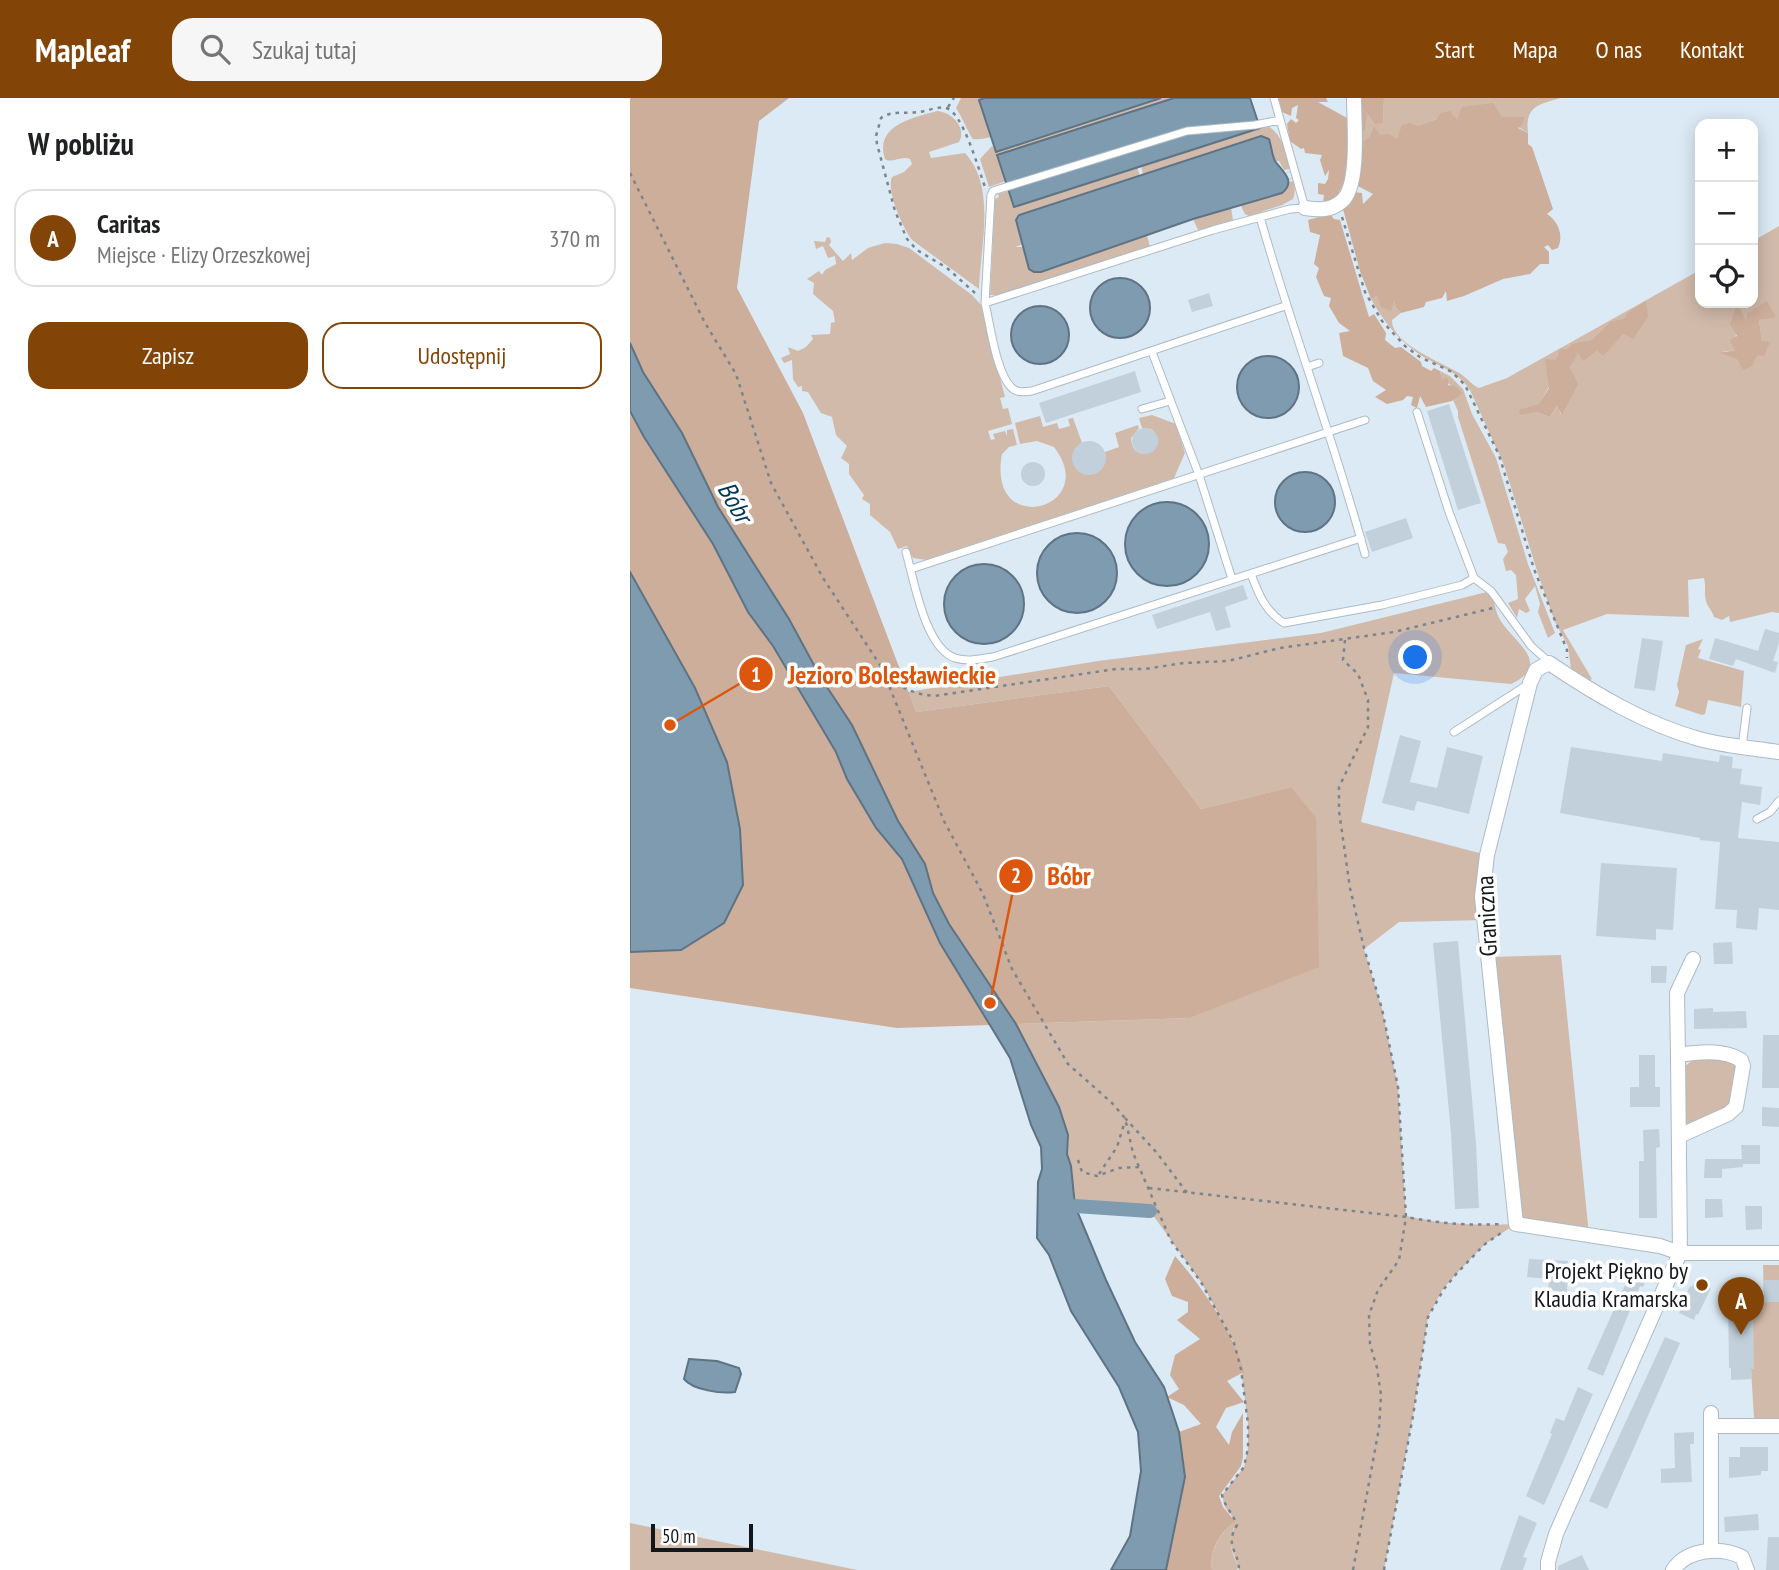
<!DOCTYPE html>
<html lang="pl">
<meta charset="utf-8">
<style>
:root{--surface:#fff;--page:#f6f6f6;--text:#202124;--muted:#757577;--line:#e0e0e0;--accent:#834407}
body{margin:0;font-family:"PT Sans Narrow",sans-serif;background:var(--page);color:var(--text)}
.controls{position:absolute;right:21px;top:21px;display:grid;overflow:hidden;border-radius:14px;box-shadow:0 4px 18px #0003}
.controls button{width:63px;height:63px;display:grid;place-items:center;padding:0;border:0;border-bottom:2px solid var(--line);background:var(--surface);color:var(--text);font:35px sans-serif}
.scale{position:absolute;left:21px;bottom:18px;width:102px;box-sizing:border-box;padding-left:7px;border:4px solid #12171b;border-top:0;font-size:19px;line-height:24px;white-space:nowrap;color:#12171b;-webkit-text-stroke:5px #fff;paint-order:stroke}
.you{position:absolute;left:786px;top:560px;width:24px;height:24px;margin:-18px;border:5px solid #fff;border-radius:50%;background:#1a73e8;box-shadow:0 0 0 10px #1a73e833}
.badge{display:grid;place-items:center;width:46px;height:46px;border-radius:50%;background:var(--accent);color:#fff;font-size:23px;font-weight:700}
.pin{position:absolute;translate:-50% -58px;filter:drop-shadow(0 2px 4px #0008)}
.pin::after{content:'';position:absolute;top:37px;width:24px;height:21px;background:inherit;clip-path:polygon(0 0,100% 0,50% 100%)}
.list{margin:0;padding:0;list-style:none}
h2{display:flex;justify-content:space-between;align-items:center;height:91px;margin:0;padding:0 28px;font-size:30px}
h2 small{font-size:23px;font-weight:400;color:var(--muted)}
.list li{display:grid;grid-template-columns:46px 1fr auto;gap:21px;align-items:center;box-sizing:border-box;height:98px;margin:0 14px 14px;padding:0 14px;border:2px solid var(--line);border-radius:21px}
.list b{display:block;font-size:26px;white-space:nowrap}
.list p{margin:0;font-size:23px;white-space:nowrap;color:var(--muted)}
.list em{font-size:23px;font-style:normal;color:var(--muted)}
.actions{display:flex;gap:14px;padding:21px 28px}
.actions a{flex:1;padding:16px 0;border:2px solid var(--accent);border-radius:21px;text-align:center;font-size:24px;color:var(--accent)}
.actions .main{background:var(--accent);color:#fff}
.icon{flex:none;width:38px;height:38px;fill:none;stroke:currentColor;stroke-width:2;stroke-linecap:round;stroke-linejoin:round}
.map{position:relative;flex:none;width:1149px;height:1472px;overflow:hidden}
header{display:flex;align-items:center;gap:42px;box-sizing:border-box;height:98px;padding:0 35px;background:var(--accent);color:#fff}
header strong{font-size:33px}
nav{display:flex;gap:38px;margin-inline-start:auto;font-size:24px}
.search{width:490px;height:63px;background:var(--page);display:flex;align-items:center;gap:18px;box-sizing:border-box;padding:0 24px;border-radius:21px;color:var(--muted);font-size:26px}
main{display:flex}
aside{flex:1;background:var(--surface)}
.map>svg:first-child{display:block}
.green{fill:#d1baaa;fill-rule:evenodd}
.forest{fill:#ccae9a}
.water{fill:#7e9bb0;stroke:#5e7383;stroke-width:2}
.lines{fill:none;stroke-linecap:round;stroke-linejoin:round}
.canal{stroke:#7e9bb0;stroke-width:14}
.building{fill:#c2d0db}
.lane-casing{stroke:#adbbc5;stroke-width:9}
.street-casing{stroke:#adbbc5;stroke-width:16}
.path{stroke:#7b858d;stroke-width:2.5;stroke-dasharray:3.5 5;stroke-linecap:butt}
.lane{stroke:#fff;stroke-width:7}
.street{stroke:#fff;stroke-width:14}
.poi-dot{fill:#834407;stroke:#fff;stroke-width:2.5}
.labels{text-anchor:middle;stroke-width:7;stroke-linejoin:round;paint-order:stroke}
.street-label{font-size:24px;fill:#12171b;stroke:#fff}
.poi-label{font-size:24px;fill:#12171b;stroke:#fff;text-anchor:end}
.water-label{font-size:26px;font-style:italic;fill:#003857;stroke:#fff}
.leader{fill:none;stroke:#dd560d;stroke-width:2.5}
.callout-dot{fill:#dd560d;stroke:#fff;stroke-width:2.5}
.mark-label{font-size:21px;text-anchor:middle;font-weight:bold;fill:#fff}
.callout-label{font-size:26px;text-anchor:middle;font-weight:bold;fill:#dd560d;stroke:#fff;stroke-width:7;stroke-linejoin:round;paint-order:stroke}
</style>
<header>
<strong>Mapleaf</strong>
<div class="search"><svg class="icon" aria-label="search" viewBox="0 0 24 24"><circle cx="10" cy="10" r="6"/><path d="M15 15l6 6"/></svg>Szukaj tutaj</div>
<nav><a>Start</a><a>Mapa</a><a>O nas</a><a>Kontakt</a></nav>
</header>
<main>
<aside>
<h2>W pobliżu<small></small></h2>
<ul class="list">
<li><span class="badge">A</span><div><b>Caritas</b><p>Miejsce · Elizy Orzeszkowej</p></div><em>370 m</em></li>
</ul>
<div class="actions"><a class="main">Zapisz</a><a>Udostępnij</a></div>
</aside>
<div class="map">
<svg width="1149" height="1472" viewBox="0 0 1149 1472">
<rect width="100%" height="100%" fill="#dceaf5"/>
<path class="green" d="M331,0H354L349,2L361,39C357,40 348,42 343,41C341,40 330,15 326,10Z
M531,0H544L368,57L376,83L359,89L350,61L362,48L367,53Z
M754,0H930C908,7 895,8 898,35L872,19L866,12L827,23L807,21L787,28L767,42L750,38L744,29L739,39L729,46V37L737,14L753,25Z
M307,13C322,14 337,30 329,44L299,54L301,60L335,55C367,90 350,149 349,191L282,142C273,130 256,93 262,79L274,74L282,66L280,61C271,57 262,66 255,61C244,27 283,20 307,13Z
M639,29C655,37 670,85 663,101L652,107L619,118L615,116L610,106L652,95L659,84L664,83L663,81H658L663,80L662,77L657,78L662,77L661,74L655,75L661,73L660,71L654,72L649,63H645L639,41L631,38L513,76L511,68L587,34Z
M507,69L510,78L389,117L386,122L393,146L385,149H393C397,161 396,174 411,174L517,137L520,149L367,197H360L365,101L369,99L368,96L379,93L385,109Z
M601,109L603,123L568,132L563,121Z
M1149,128V515L1142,514L1100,524L1099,518L1092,522L1084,519C1082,512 1078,510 1076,503C1074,496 1076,488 1074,480L1058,482L1059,519L977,516L933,532L962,581L959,583L941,571L938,548L925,524L909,479L874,367L840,292C827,273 810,269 792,258C769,243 754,224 741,201L747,196L764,200L766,210L771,215L762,222C761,246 814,265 831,276C838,281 842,287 849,290L877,280L1070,172V205H1123V143ZM1016,204L994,236L973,257L967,253L953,264L948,254L940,270L931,317L928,307L920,319L905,314L943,245L961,242L979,225L995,220L998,215ZM1107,207L1116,224L1146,218L1129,222L1132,244H1139L1127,256L1092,254L1105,252Z
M197,139L200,140L201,144L199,147L213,163L221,155L222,162L238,150L255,145L267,146L279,150L342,197L351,207L375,299L370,300L373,311L378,310L382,326L358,333L361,342L365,341L363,336L375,333L377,338V332L383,331L387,347L379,349L372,356C356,442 472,411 424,349L407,343L390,346L385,325L410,318L413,329L427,325L429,331L440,328L438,321L443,320L452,345L445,352L443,365C453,385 479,376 475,354L489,349L485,335L508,327L509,330L501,340C502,370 544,351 521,331L512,330L509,320L522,317L546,326L555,355L544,380L296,462L283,460L277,448L268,451L260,434L240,417V406L232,401L234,397L219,376V366L211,360L217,348L206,337L202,319L191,315L178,294L172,293V288L168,289L163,281L162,262L154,265L151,260L160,256L158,249L168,253L176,249L183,241L181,237L200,236L201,225L205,224L203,213L183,196L184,185L177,181L189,173L192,177L195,172L206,166L205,158L198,160L193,148L186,151L184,143L195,144Z
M810,273L820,278L833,291L842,316L866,360L898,466L925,535L918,540L908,514L910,506L905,488L895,501L900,513L896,515L889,511L887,520L878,505L888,501L886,477L881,472L876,473L873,461L878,454L875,446L868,445L828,319V313L823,302L832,294L812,282Z
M861,493C864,501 865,512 869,520C881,543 925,565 881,586L764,575L731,724L857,757L855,822L769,824L734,851L752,911L768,989L776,1118C813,1126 848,1128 886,1126L859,859L931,857L959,1137L886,1126L855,1146L827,1175L813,1191L798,1219L783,1318L754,1472H609L601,1447V1437L606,1426C596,1442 602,1453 608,1469L607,1472H582C579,1452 591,1435 605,1422L595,1409L592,1397L614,1369L618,1350V1326L611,1271L604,1245L571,1184L520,1113L445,1108L442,1072L437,1056L438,1037L429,1009L386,926L559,920L661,689L571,711L479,588L286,614L278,594L468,563L691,535Z
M1073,541L1068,551L1071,552L1068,560L1114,573L1111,609L1078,602L1075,616L1072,617L1045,608L1049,594L1047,587L1056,547Z
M1066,960L1097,961L1105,966L1106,971L1100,1008L1057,1027L1055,1026V968Z
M1133,1167H1149V1320H1124L1121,1271L1123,1203L1134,1204Z
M0,1425L227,1472H0Z"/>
<path class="forest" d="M0,0H159L129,23L107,190L173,315L286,614L479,588L571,711L661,689L686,720L689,869L559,920L386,926L318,825L303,795L295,766L267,724L251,687L159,522L88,409L52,335L12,273L0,245Z
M648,0H696L698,4H688L717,20C718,41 721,65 714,84C712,90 709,93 707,100L693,105L694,97L688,96V85L695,86L698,81L699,72L695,78L690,62L692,57L675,55L674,50L671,51L660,43L657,26L661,21L666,25L669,22L666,20L668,7L662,10L661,18L652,14Z
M728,0H754L753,25L745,26L737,15L735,32L729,37Z
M863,5L872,19H894L892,27L888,30L898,35V46L902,49L923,111L917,116C928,123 934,137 928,150L922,152L918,147L914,149L919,154V166H910L900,176L873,181L834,198L817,203L816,193L812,200L796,204L794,209L771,215L766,210L764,202L761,213L751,209L747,197L741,201L730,173L713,111L722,101L724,94L732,95L733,106L743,96L726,87L729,46L739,39L744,28L750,37L759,36L767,41L772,27L780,25L787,28L807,21L810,15L820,13L827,22L832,9Z
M700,116L704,121L710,122L739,219L744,216L756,235L755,242L765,250L771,249L791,264L792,268L801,273L804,270L810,273L812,281L818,280V287L825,288L833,295L822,303L796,309L790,298L787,310L781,307L783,299L777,298L773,302L757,306L745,299L756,292L743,283L738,270L713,258L709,235L720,233L709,225L699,208L701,200L694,198L686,179L689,170L684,166L690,137L680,134L678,122Z
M1016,203L1018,219L1003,241L994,236L973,258L967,253L953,264L948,255L940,270L948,286L932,317L927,308L920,319L905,314L890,317L889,312L909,306L919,290L915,261L926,262L930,251H938L943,245L961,242L980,224L995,220L997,215Z
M1137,203L1146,219L1129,222L1132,243L1140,244L1134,258L1127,257L1122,268L1113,272L1107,261L1090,255L1105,252L1100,242L1107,238L1100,226L1107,206L1116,222L1117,216Z
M0,313L14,339L83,446L118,514L143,548L206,654L227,699L246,729L272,761L310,845L360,927L267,930L0,890V854L51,852L94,825L97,664L65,590L0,474Z
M545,1158C570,1186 606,1238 614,1274L597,1283L614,1304L596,1310L586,1329L599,1347L602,1334L613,1315V1359L611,1368L589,1398L593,1409L605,1423C590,1435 579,1452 582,1472H536L555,1379L549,1334L571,1326L554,1307L537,1299L549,1291L540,1277L545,1257L570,1241L547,1222L558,1214V1204L542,1198L535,1181Z"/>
<path class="water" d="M354,0H531L366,54L349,2Z
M544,0H620L630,30L384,109L367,57Z
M631,38L639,41C641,47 642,57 645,63C652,73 667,83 652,95L563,121L411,174H404L399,171L386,122L389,117Z
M460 210a30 30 0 1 1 60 0a30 30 0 1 1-60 0Z
M381 237a29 29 0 1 1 58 0a29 29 0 1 1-58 0Z
M0,245L13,274L52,335L88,409L159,521L191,580L222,627L268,723L295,766L303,795L319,826L386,926L429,1009L438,1037L437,1056L441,1068L445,1108L476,1182L505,1244L534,1289L549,1334L555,1379L536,1472H481L500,1438L511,1373L508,1334L489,1289L441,1213L419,1157L407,1140L408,1084L412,1071L411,1049L401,1027L380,960L310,845L272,761L246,730L217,681L206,654L143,548L118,514L83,446L14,339L0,313Z
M607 289a31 31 0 1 1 62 0a31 31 0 1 1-62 0Z
M645 404a30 30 0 1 1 60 0a30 30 0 1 1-60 0Z
M495 446a42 42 0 1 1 84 0a42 42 0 1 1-84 0Z
M407 475a40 40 0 1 1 80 0a40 40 0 1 1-80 0Z
M314 506a40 40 0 1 1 80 0a40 40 0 1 1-80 0Z
M0,474L65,590L97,664L110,731L113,787L94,825L51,852L0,854Z
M59,1261L87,1263L109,1270L111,1276L105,1294C91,1296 63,1292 54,1281Z"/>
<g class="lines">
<path class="canal" d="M445,1108L520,1113"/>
</g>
<path class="building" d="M579,195L583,208L562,214L558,202Z
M505,273L511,294L416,325L409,305Z
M819,306L851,405L828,412L797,313Z
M502 343a13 13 0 1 1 26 0a13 13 0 1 1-26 0Z
M442 360a17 17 0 1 1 34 0a17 17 0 1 1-34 0Z
M391 376a12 12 0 1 1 24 0a12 12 0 1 1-24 0Z
M776,420L783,440L742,454L735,434Z
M613,487L618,501L595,509L601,529L586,533L580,514L527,531L522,517Z
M1135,531L1149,535V545L1143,563L1148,564L1145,575L1106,561L1103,568L1079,561L1085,540L1128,553Z
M1012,540L1033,543L1025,593L1004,590Z
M770,637L791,643L780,684L807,690L817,649L853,658L839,716L787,703L784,713L752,705Z
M941,649L1032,663L1033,655L1089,664L1090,657L1103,659L1102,670L1112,671L1110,686L1132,689L1130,707L1112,704L1108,740L1149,744V812L1129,810L1127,832L1106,830L1107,812L1085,811L1090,744L1070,742V740L930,715Z
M971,765L1047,770L1043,832L1026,831V842L966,838Z
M828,843L846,1046L849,1110L825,1111L821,1035L803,845Z
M1102,844L1103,866H1084L1083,845Z
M1021,868H1037L1036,885H1021Z
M1083,910V914L1116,913L1117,930L1064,931V911Z
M1133,937H1149V990H1132Z
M1009,957H1025V989H1030V1009H1000V989H1009Z
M1132,1009L1149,1010V1029L1132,1028Z
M1029,1031L1030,1049L1026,1050L1027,1120H1009V1063H1014L1013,1032Z
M1111,1047H1130V1066H1113V1069L1092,1071V1080H1074L1075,1061H1112Z
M1075,1101H1092L1093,1119L1075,1120Z
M1115,1108H1132V1131L1116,1132Z
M899,1161L938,1163L937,1194L918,1192L919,1181L897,1179Z
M1005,1165L1021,1171L1013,1189L1010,1188L973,1278L957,1271Z
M1065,1182L1081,1190L1068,1217L1066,1216L1064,1222L1049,1215L1052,1210L1050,1209L1060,1188L1062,1189Z
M1134,1182H1149V1204H1134Z
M1123,1203L1124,1271H1121L1122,1281L1101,1282V1270H1099L1098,1204Z
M1035,1239L1050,1245L977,1411L959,1403Z
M948,1289L963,1296L914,1407L896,1398L922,1336L920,1335L926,1320L934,1323Z
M1064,1334V1346H1060L1062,1384L1031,1385V1371L1045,1370L1044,1335Z
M1110,1349H1138V1373H1131V1377L1099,1380V1359H1110Z
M1128,1416L1129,1432L1095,1434L1094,1419Z
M889,1417L907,1425L893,1459L897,1460L893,1472H870Z
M1138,1439H1149V1472H1136Z
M952,1457L959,1472H928V1468Z"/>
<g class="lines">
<defs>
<path id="lane" d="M644,0L675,110L660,111L583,132L355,205C360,226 366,274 381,289C386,295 394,294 402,293L655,208
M630,119C662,232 704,342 735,456
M355,205L361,97L363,93L557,33L625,27L650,22
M522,254L569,377L602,481
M677,269L689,265
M512,311L540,303
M787,314L819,414L844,480L861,493L901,548L919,564
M276,454C284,482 295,550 325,560C337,564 350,561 363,559L731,440
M281,471L735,322
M621,476C629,497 635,513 654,525L752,507L832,487L844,480
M824,634L897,587
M1112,649L1117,610
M1127,721L1140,714L1149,703"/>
<path id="street" d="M675,110C688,112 701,113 712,103C730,88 724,23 724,0
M1149,654C1122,650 1095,648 1069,641C1015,626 965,596 919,565L906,572L900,585L857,757L852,799L886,1126L1030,1148L1050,1155H1149
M1048,957L1047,895L1063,861
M1081,1315V1453
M1081,1328H1149
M918,1472V1464L926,1436L1050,1155L1048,957C1068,954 1093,951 1111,962L1113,968L1106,1009L1098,1016L1049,1038
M1043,1472C1057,1451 1090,1448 1112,1459L1117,1472"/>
</defs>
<use href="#lane" class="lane-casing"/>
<use href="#street" class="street-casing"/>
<path class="path" d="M318,9L324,0
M0,75L75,225L106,276L141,385L193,480L250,567C267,588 277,595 304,598L486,571H514L554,565L598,563L650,550L764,534L863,510
M712,119L735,194L752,223L775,248L790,259L822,274L835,287L869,357L904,471L937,552V560
M345,195L317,170L287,152L277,141L265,113L247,46L246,38L251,20C262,12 276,16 289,14C297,13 308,8 316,10C333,14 349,73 355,89
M715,542L713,562L728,576L738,602V629L709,689V713L720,790L734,850L752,911L768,989L776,1119C808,1125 839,1128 872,1126
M253,573L314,723L353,796L382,871L438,966L482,1005L495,1020L503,1055L541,1143L571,1184L604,1245L611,1271L618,1326V1350L614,1369L592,1397C595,1409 603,1416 607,1427C594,1448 609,1453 609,1472
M495,1020L527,1055L558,1096
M448,1062L452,1074L467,1078L489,1070L509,1069
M469,1076L487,1049L495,1023
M519,1090L776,1119L769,1162L748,1192L739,1217L740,1246L747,1270L751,1297L749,1330L723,1472
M754,1472L783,1318L798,1219L814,1191L827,1175L855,1146L874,1133"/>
<use href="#lane" class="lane"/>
<use href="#street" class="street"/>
</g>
<circle class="poi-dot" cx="1072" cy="1187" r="7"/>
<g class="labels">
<g class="street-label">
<text transform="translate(857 818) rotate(-93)" y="8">Graniczna</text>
</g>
<g class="poi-label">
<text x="1058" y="1181">Projekt Piękno by<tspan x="1058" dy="28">Klaudia Kramarska</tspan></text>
</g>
<g class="water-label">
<text transform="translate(105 404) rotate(60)" y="9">Bóbr</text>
</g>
</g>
<path class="leader" d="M40 627L126 576M360 905L386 778"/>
<g class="callout-dot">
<circle cx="40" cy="627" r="7"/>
<circle cx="360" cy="905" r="7"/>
<circle cx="126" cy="576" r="18"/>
<circle cx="386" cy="778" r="18"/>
</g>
<g class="mark-label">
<text x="126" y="584">1</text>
<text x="386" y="785">2</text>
</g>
<g class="callout-label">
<text x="262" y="586">Jezioro Bolesławieckie</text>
<text x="439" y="787">Bóbr</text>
</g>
</svg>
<div class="controls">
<button>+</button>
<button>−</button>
<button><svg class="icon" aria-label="locate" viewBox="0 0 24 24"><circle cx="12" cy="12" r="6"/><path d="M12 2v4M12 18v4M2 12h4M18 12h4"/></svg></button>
</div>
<div class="scale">50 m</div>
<div class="you"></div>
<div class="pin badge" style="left:1111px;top:1237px">A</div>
</div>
</main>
